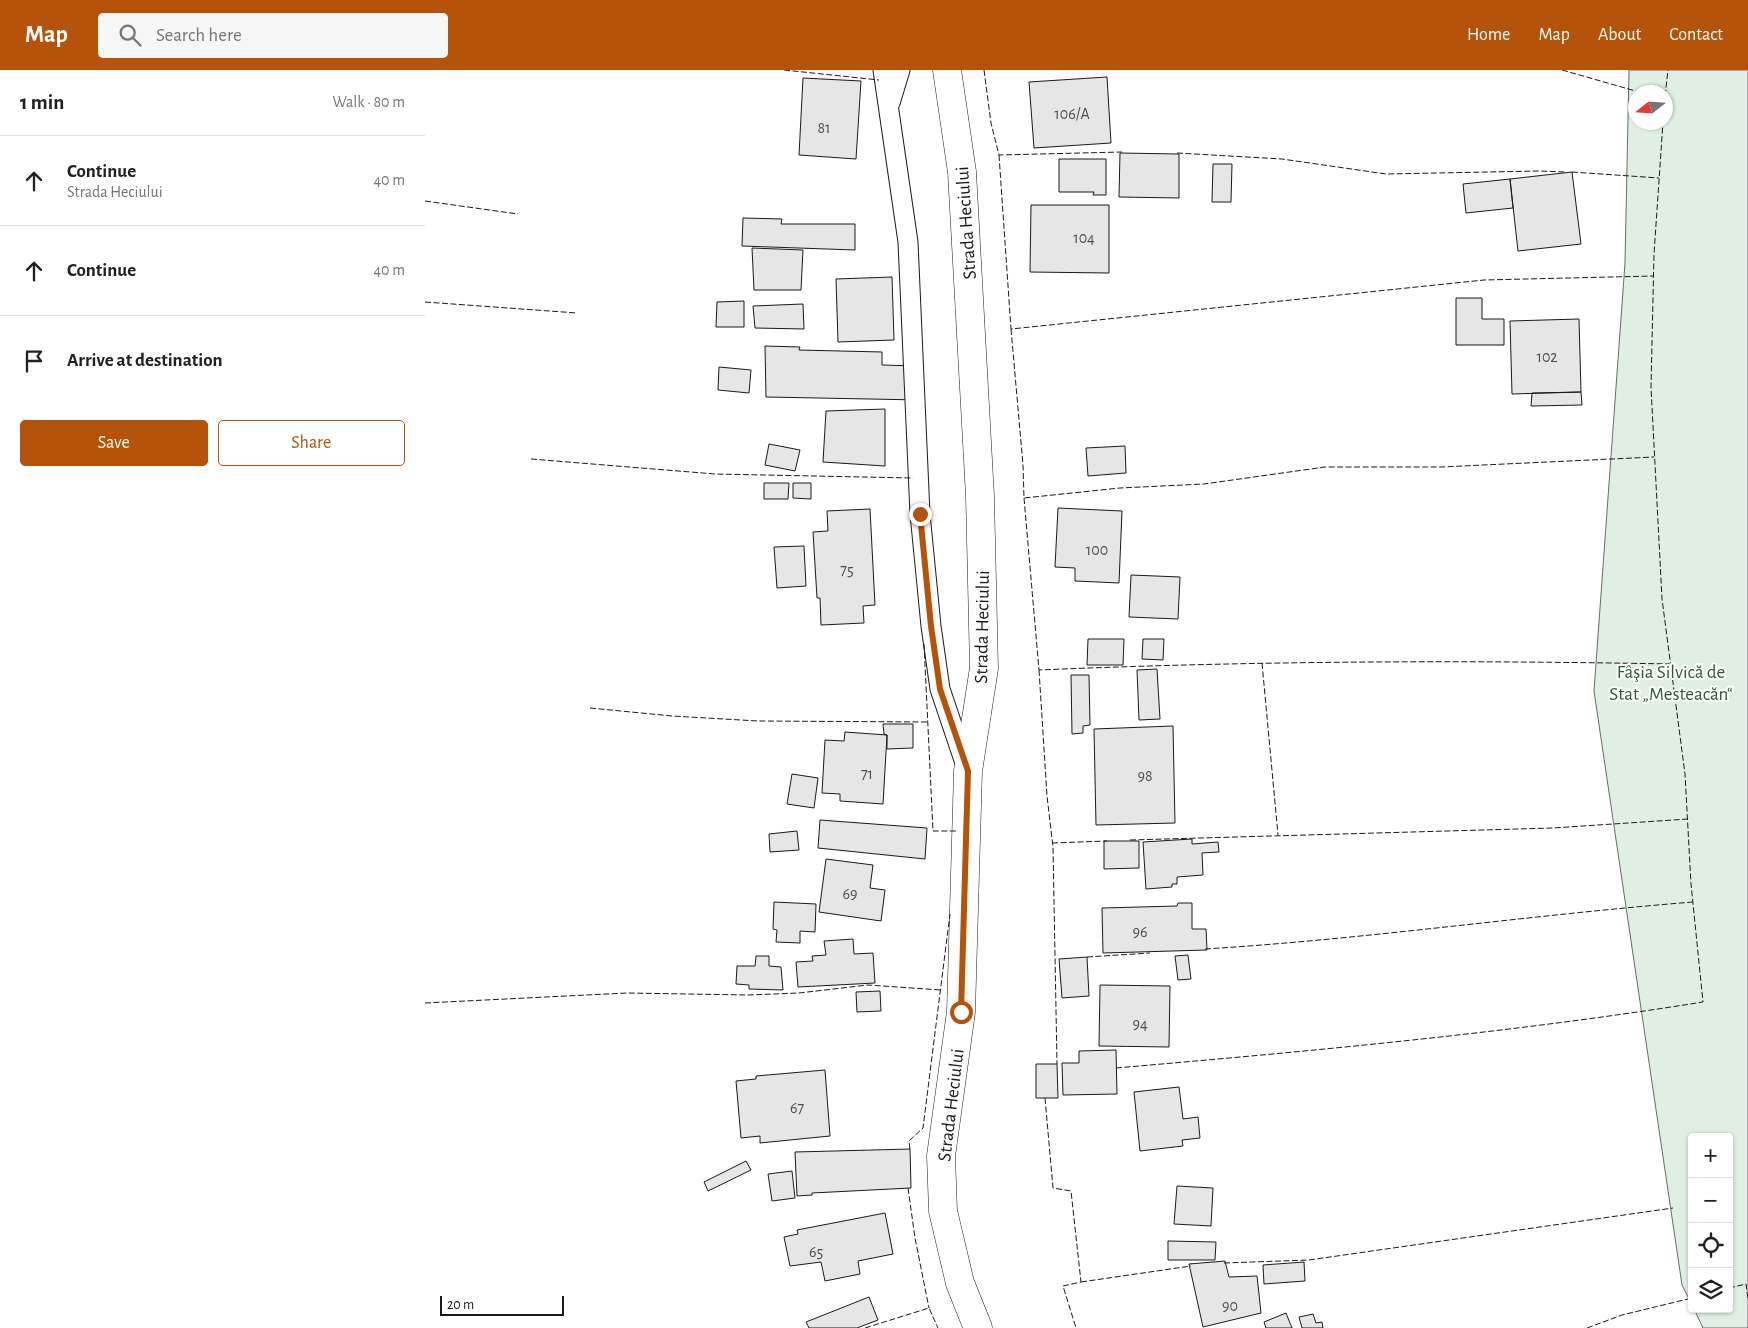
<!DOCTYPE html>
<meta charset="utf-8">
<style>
:root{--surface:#fff;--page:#f6f6f6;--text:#202124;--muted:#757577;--line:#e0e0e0;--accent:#b45309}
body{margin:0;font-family:"Alegreya Sans",sans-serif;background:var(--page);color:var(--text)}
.controls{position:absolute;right:15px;bottom:15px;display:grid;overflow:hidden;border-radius:5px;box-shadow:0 1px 4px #0004}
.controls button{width:45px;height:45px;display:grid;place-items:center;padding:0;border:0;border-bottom:1px solid var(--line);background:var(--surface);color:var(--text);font:25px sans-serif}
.compass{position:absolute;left:1203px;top:15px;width:45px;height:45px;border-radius:50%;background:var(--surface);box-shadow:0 1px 4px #0004;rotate:253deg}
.scale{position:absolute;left:15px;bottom:12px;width:124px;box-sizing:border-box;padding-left:5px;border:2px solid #1a1a1a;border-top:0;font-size:14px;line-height:18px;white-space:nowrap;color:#1a1a1a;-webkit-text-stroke:4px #fff;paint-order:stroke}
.stop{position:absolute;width:15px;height:15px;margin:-11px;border:4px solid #b45309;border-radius:50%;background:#fff}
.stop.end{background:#b45309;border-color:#fff;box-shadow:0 1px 5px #0008}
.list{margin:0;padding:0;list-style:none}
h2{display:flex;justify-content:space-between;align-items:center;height:65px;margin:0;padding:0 20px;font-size:21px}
h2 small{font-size:16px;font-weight:400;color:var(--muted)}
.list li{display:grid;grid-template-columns:32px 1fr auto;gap:15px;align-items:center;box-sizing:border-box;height:90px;padding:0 20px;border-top:1px solid var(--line)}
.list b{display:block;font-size:19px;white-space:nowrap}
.list p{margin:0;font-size:16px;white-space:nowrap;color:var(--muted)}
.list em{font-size:16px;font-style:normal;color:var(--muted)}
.actions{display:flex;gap:10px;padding:15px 20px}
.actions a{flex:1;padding:11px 0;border:1px solid var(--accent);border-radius:5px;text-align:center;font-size:18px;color:var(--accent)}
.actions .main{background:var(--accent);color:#fff}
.icon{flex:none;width:28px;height:28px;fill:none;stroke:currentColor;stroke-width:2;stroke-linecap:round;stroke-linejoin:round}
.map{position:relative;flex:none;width:1323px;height:1258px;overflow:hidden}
header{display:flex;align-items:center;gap:30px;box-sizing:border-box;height:70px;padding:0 25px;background:var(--accent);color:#fff}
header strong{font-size:24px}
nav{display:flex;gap:28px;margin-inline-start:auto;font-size:18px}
.search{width:350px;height:45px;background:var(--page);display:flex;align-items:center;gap:12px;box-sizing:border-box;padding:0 18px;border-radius:5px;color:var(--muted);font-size:19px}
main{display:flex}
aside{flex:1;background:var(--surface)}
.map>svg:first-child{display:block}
.green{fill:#e0efe3;stroke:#6a6a6a;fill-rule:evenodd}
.building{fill:#e6e6e6;stroke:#1a1a1a}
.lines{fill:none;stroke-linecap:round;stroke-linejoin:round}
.lane-casing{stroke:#1a1a1a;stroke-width:21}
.street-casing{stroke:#1a1a1a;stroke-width:29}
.lane{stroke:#fff;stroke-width:19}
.street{stroke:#fff;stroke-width:28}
.fence{stroke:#1a1a1a;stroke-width:1;stroke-dasharray:6 2.5;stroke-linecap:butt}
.route{stroke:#b45309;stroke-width:6}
.labels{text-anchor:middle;stroke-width:4;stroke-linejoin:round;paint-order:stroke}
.number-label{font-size:16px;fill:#4d4d4d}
.street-label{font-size:19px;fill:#1a1a1a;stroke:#fff}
.park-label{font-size:19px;fill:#2b5a34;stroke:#fff}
</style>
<header>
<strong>Map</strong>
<div class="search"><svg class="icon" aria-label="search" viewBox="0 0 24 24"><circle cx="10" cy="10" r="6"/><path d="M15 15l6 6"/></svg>Search here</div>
<nav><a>Home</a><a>Map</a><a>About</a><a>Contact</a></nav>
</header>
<main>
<aside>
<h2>1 min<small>Walk · 80 m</small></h2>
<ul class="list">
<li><svg class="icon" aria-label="ahead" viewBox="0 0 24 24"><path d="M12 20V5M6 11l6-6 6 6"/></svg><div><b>Continue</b><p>Strada Heciului</p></div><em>40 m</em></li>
<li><svg class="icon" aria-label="ahead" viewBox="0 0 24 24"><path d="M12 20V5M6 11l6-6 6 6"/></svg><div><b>Continue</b></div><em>40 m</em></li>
<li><svg class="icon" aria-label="arrive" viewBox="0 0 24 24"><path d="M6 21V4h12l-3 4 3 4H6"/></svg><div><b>Arrive at destination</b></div></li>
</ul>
<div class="actions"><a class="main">Save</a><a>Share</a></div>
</aside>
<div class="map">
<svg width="1323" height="1258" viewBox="0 0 1323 1258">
<rect width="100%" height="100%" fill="#fff"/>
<path class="green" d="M1204,0H1323V1258H1278L1269,1239H1304V1067H1267V1235L1257,1215L1169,621L1200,193ZM1210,22H1240V52H1210Z"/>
<path class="building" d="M682,7L686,73L609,78L604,12Z
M378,8L436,11L431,89L374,85Z
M695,83L754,84V128L694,127Z
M634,89H681V125H668L669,122H634Z
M788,94H807L806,132H787Z
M1147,102L1156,174L1093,181L1085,109Z
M1085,109L1088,138L1041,143L1038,114Z
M606,135H684V203L605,202Z
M318,148L357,149L356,154H430V180L317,176Z
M327,178L378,180L376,220H329Z
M467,207L469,270L413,272L411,209Z
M1031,228H1057V249H1079V275H1031Z
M319,231V257H291L292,232Z
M378,234L379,259L330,258L328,236Z
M1154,249L1156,322L1087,324L1085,251Z
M340,276L375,277L374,280L457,282V295L492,296L496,330L341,327Z
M294,297L326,300L324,323L293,320Z
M1156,322L1157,335L1106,336L1107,323Z
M460,339V396L398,392L401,341Z
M344,374L375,380L370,401L340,395Z
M700,376L701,403L663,406L661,378Z
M339,413H364L363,429H339Z
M368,413H386V429L368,428Z
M633,438L697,441L694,513L650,511V498L630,497Z
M445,439L450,535L438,536L439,553L396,555L395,528H392L388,462L403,461L402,441Z
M379,476L381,516L352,518L349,477Z
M706,505L755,507L753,549L704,547Z
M663,569H699L698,595H662Z
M718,569H739L738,590L717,589Z
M732,599L735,649L714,650L712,600Z
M646,605H664L665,655L658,656V663L647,664Z
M458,654H488V678L462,679V665L459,664Z
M748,656L750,753L671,755L669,659Z
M420,662L462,665L458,734L415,731V724L397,723L400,670L419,671Z
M367,704L393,708L389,738L362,734Z
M395,750L502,758L500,789L393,778Z
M372,761L374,780L345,782L344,764Z
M767,769V774L793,772L794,782L777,783L778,805L752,807V814H747V817L721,819L718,772Z
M679,771H714V798L679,799Z
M401,789L448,795L445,818L460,820L456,851L394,842Z
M349,832L391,834L390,862L375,861V873L351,872L352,860L348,859Z
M753,833H767V859H781L782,880L678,883L677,838L752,836Z
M428,869L429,884L448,883L450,913L373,917L371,892L388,891L387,886L401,885L399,871Z
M763,885L766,909L753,910L750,886Z
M331,886H344V896L356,897L358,920L324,919V915L311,914L312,896H330Z
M662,887L664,926L637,928L634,889Z
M675,915L745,916L744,977L674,976Z
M455,921L456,941L432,942L431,922Z
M691,980L692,1024L638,1025L637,993H654V981Z
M611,994H632L633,1028H611Z
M400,1000L405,1066L335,1073V1066L316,1068L311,1011L331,1009V1006Z
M754,1017L758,1049L773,1047L775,1068L757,1070L758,1076L715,1081L709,1022Z
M485,1079L486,1118L387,1123V1125L372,1126L370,1082Z
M321,1091L326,1100L283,1121L279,1112Z
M367,1101L370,1128L347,1131L343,1104Z
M752,1116L788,1118L786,1156L749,1154Z
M460,1143L468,1184L433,1191L435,1204L400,1211L396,1192L365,1196L359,1167L373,1164L372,1160Z
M743,1171L791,1172L790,1190H743Z
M800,1191L804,1207L832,1206L836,1243L778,1257L764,1194Z
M879,1192L880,1211L839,1214L838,1195Z
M444,1227L453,1250L432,1258H384L381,1252Z
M861,1243L867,1258H841L839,1252Z
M888,1244L891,1253L897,1252L898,1258H877L874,1247Z"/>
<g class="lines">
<defs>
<path id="lane" d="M458,0L483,172L495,444L506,556L515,619L541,696
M465,33L475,0"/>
<path id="street" d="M522,0L537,102L555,426L559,598L543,701L536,942L516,1086L518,1141L535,1213L553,1258"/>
</defs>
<use href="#lane" class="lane-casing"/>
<use href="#street" class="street-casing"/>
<use href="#lane" class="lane"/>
<use href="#street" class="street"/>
<path class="fence" d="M359,0L454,10
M559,0L566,53L574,85L697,82
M1137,0L1214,22
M1240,26L1243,0
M752,83L857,89L961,104L1114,101L1141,102
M574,85L586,259L1059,210L1228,206
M1147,102L1234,108
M0,131L93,144
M0,232L152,243
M586,259L598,395L599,428L695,418L779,414L900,397H1016L1229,387
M106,389L290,404L488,408
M599,428L614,600C825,591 1035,590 1246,594
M499,574L508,761H531
M837,593L853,765
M614,600L622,726L628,777L632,994
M165,638L247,646L333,651L502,652
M705,770L1128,758L1263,749
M627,773L682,771
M780,879C943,869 1105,845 1268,832
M662,887L725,883
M0,933L202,923L323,925L374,923L443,915L516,920
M691,998C887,981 1084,963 1278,932L1266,814L1260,704L1237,529L1226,317L1229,184L1238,52
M620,1028L628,1118L646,1121L656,1212L638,1216L651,1258
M485,1079L484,1071L498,1058L525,844
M483,1118L490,1168L504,1238
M799,1193L884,1190L1248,1138
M656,1212L766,1196
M1304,1218L1321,1214L1323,1229
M440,1258L504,1238L513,1258
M1162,1258L1197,1245L1267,1228"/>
</g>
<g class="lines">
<path class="route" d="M495,444L506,556L515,619L543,701L536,942"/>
</g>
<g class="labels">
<g class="number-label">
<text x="647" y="49">106/A</text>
<text x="399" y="63">81</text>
<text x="659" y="173">104</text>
<text x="1122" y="292">102</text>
<text x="672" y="485">100</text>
<text x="422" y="505">75</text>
<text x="442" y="709">71</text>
<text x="720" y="711">98</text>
<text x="425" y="829">69</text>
<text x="715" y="867">96</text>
<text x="715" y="959">94</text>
<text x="372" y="1043">67</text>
<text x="391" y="1187">65</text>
<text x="805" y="1241">90</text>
</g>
<g class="street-label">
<text transform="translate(540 153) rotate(-94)" y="7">Strada Heciului</text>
<text transform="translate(556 557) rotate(-89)" y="7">Strada Heciului</text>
<text transform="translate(525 1035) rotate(-83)" y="7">Strada Heciului</text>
</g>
<g class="park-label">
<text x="1246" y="608">Fâşia Silvică de<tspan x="1246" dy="22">Stat „Mesteacăn“</tspan></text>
</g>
</g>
</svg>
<div class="controls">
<button>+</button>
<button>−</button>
<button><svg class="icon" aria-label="locate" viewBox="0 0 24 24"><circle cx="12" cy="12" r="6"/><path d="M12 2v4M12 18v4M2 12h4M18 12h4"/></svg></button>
<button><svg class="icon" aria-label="layers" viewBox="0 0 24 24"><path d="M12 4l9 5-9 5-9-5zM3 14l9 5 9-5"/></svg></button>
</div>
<svg class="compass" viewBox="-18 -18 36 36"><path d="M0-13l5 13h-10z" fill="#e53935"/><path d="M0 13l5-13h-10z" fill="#757577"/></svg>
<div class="scale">20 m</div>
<div class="stop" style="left:536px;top:942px"></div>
<div class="stop end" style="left:495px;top:444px"></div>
</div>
</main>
